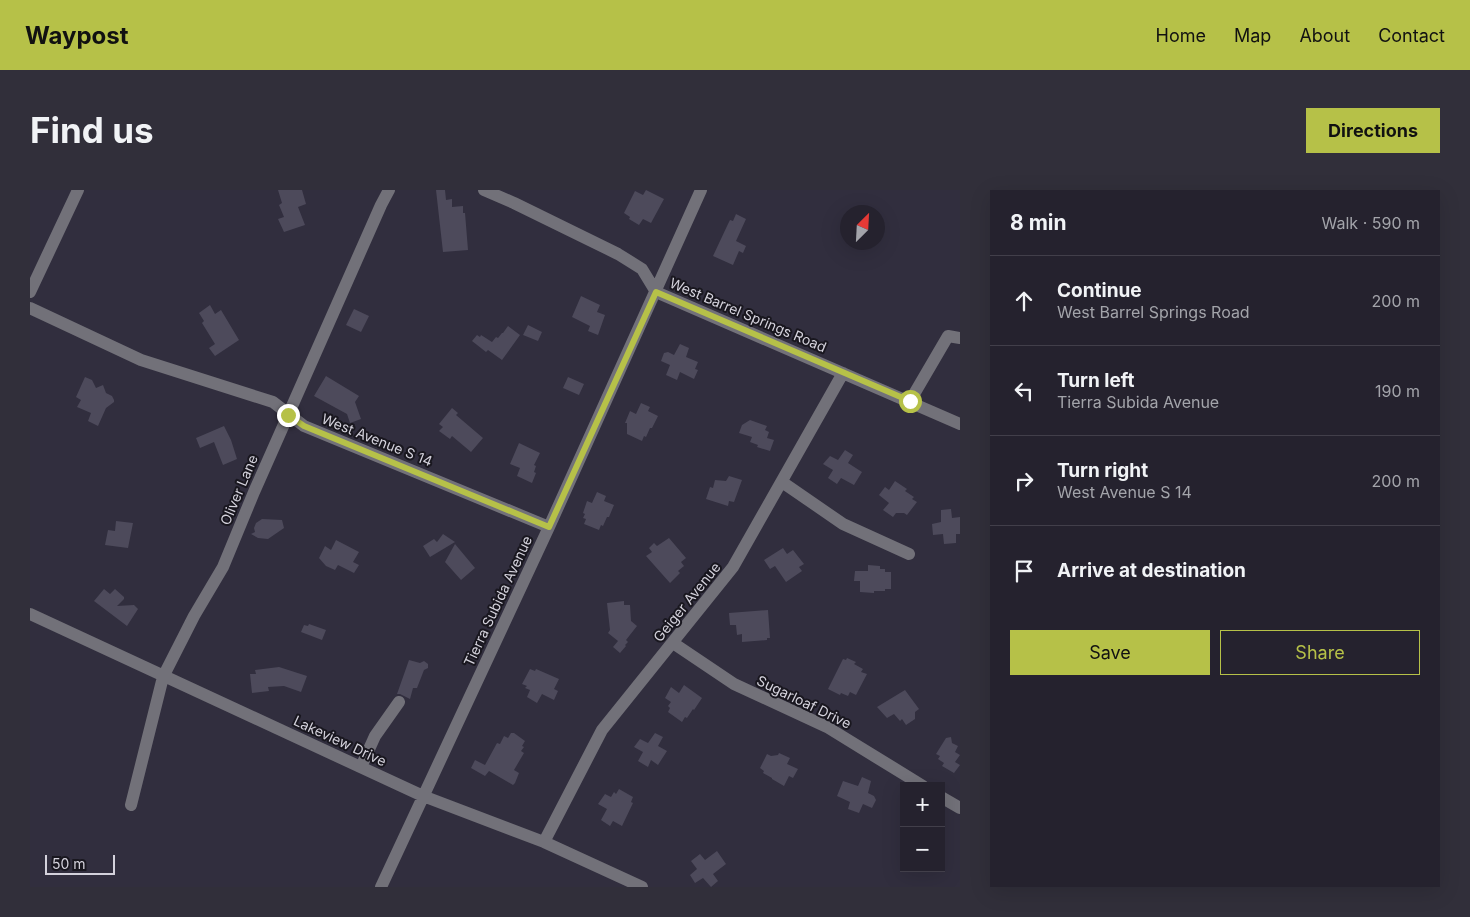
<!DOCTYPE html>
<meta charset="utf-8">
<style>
:root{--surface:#25222e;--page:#312f3a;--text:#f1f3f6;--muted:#a3a4aa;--line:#423f4a;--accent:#b6c148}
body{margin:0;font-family:Inter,sans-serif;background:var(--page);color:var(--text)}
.controls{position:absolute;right:15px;bottom:15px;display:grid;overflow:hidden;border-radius:0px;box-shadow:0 5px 20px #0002}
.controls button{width:45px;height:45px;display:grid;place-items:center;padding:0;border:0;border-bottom:1px solid var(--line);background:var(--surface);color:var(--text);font:25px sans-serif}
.compass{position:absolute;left:810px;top:15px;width:45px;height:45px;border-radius:50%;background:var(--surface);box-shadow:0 5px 20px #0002;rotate:24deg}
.scale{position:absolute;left:15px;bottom:12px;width:70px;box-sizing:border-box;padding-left:5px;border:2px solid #d4d2dc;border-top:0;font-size:14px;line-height:18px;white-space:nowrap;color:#d4d2dc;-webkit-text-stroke:4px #19171f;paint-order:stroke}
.stop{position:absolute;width:15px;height:15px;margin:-11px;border:4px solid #b6c148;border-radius:50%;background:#fff}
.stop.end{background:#b6c148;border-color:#fff;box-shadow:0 1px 5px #0008}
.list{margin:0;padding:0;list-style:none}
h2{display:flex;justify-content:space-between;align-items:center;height:65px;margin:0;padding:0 20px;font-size:21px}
h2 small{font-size:16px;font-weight:400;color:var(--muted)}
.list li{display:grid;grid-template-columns:32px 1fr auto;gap:15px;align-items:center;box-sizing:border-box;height:90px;padding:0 20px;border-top:1px solid var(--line)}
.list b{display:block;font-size:19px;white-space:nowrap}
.list p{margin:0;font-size:16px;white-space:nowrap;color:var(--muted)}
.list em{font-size:16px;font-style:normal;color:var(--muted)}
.actions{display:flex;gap:10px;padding:15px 20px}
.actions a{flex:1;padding:11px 0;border:1px solid var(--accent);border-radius:0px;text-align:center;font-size:18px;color:var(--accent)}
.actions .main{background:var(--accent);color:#111}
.icon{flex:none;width:28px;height:28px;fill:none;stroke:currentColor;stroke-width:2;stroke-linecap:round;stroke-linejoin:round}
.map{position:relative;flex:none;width:930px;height:697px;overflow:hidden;border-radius:0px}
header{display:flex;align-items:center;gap:30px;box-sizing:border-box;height:70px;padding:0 25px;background:var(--accent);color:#111}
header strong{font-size:24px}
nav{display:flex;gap:28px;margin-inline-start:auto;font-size:18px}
.intro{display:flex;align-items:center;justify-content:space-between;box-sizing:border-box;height:120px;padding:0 30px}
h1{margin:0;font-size:35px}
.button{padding:12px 22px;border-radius:0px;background:var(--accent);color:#111;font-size:18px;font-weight:700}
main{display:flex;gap:30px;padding:0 30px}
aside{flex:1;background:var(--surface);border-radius:0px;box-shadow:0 5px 20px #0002}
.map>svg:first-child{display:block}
.building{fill:#4d4a5b}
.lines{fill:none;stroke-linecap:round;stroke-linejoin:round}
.minor{stroke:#727179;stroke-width:12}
.route{stroke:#b6c148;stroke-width:6}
.labels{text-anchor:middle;stroke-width:4;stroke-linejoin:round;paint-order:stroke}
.street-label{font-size:14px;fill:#d4d2dc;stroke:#19171f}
</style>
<header>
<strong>Waypost</strong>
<nav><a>Home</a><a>Map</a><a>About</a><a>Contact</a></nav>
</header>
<div class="intro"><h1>Find us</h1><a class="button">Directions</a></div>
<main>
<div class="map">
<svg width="930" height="697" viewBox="0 0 930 697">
<rect width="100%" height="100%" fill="#312e3e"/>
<path class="building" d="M248,0H272L276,14L268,17L275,35L254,42L248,29L254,27L249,15L252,13Z
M406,0H415L416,10L422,9V17L433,16V23H435L438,60L413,62Z
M616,0L634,9L621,33L613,29L609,35L599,29L600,27L594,23L605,1L613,5Z
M706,24L716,29L706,51L716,56L713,63L709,61L703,75L683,66L698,34L700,30L703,31Z
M551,106L570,115L567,122L575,125L568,145L558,141L560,136L542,127Z
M180,115L185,124L191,120L209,150L185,166L179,158L185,154L172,133L174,131L169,123Z
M324,119L339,126L331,142L316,135Z
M498,135L512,142L508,151L493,145Z
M478,136L490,145L472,170L458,160L456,162L442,151L447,145L450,147L451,145L462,152L466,147L468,148L472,143H473Z
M650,154L659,158L656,167L668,172L665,179L668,180L664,189L650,182L647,190L636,185L640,175L631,171L634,163L638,162L644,165Z
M296,186L329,206L325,212L331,229L320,233L317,224L284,206Z
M55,187L62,190L66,198L73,195L76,203L82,206L84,210V212L76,218L68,236L58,231L61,223L47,217L51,210L46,207Z
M538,187L554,194L549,205L533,198Z
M611,213L620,217L618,221L628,226L622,238H620L616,247L614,246L612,251L597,244V233H595L600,221L606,224Z
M422,218L428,223L426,225L453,248L441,262L422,246L420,249L409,241L413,237L409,234Z
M720,230L737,236L735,240L739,242L737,248L744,250L740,261L727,257L728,255L720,252L722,247L709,243L712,235Z
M194,236L201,250L207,269L193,275L184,252L170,258L166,248Z
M489,253L510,263L504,275L506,276L504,282L506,283L502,293L487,286L490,278L480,274Z
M815,260L823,265L818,273L832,282L824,295L811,288L807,294L798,288L803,280L793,274L800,266L808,270Z
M699,286L712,290L704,312L699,311L698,316L676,309L680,297L683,298L685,290L696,291Z
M865,291L877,299L875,301L884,307L882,309L887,312L877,325L874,323H866L863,327L853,320L859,313L849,305L855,297L859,300Z
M567,302L576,306L574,311L584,315L579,327H577L573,336L571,335L569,340L554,334L556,329L553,328L555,324L553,323L557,311L562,313Z
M921,319L922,328L930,327V344H926V353L914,354L913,344L903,345L902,334L911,332V320Z
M232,329L252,330L254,338L238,349L228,348L221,344L225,342L224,338L226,333Z
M86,331L103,333L98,358L75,355L78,340L85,341Z
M413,344L425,352L400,367L393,356L404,349L407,352Z
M639,348L656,368L651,372L654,376L648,381L650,383L640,393L616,366L622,362L619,358L624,353L627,356Z
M306,350L329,362L323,372L329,375L324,383L308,375L305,380L296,376L289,368L295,356L301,360Z
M425,354L445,378L431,390L415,372Z
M753,358L757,364L763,360L774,374L769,377L772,381L756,392L745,376L740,379L734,370Z
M838,375L850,376V379H855V382H861V399H855V401H844V403L830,402V391H824L825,381H838Z
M74,399L80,404L85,399L94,407V409L87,416L104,415L108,419L97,436L64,411Z
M594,411V415H600L601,431L607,436L596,450L598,452L595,455L596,456L590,463L583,457L588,451L578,443L580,440L577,413Z
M738,420L740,448H737V450L712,452V444L707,445L706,435H700L699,423Z
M279,434L296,440L292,450L271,442L274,435L278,436Z
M817,468L826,472L824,474L833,479L831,482L837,484L826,505L820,502L818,506L811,503L810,505L798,499L813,469L816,470Z
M379,470L390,473L394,471L398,474V478L394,480L387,498H383L380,509L370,504H367Z
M249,477L277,486L271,502L254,496L238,497L239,501L222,503L220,484H226L225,480Z
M500,479L505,481L506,479L529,489L524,499L528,501L524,510L512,504L507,513L497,507L500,500L495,498L497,496L492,494Z
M654,495L672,508L664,520L663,519L657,528L655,527L652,532L638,522L640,518L638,516L641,512L635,508L641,497L649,503Z
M875,500L889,519L885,522V529L876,535L872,529L870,531L864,524L857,528L847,517Z
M481,543H484L495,551L492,556L494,557L491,561L494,563L484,580L489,583L485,593L483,595L459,581L455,586L441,578L445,570L455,575L467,553L470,554L474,546L478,548Z
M625,543L633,547L628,556L637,561L628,575L621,570L618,577L608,571L613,562L604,557L610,549L618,553Z
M921,547L922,553L928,556L925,562L930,565L925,572L930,575L924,583L912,576L914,573L908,569L910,566L906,564L916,548Z
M749,563L760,568L757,574L768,579L763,588L759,586L754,596L742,589V588L733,583L734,581L730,578L737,564L741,566L748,565Z
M832,587L841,591L838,603L844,606L846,610L842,618L833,614L829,623L818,619L820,612L807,606L813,591L828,596Z
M589,599L603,607L601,612L603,613L592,636L583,631L580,636L571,630L577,619L568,614L575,604L581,607L584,602L586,604Z
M687,661L696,674L683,684L688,691L681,697L673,688L665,693L660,685L667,679L661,671L670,664L675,670Z"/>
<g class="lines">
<path class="minor" d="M454,0L484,13L588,64L612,79L626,102L930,234
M0,102L48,0
M0,118L111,170L243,212L274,236L519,337
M880,211L918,146L930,148
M752,292L813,334L879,364
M0,424L393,606L514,652L612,697
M643,453L704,494L797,537L893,596
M331,577L345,546L369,512
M911,607L930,618
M101,615L133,487L164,426L193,377L224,302L351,15L359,0
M514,652L572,540L703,377L813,183
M351,697L519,337L671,0"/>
</g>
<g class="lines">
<path class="route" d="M258,225L274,236L519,337L626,102L880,211"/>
</g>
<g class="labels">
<g class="street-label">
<text transform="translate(718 125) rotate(23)" y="5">West Barrel Springs Road</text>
<text transform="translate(347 250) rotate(22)" y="5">West Avenue S 14</text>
<text transform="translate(209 300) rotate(-67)" y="5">Oliver Lane</text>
<text transform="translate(468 411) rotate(-65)" y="5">Tierra Subida Avenue</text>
<text transform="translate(657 412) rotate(-51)" y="5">Geiger Avenue</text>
<text transform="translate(774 512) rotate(26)" y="5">Sugarloaf Drive</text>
<text transform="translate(310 551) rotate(25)" y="5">Lakeview Drive</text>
</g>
</g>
</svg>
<div class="controls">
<button>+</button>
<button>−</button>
</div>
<svg class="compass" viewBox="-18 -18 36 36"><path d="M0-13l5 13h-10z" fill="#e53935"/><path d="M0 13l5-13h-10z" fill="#a3a4aa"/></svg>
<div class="scale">50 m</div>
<div class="stop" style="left:880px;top:211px"></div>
<div class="stop end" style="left:258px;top:225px"></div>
</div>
<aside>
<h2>8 min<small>Walk · 590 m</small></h2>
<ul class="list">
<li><svg class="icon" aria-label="ahead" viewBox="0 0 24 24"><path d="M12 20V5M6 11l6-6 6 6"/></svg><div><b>Continue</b><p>West Barrel Springs Road</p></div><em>200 m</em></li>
<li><svg class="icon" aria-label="left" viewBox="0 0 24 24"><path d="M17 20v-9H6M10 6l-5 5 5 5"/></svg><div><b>Turn left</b><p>Tierra Subida Avenue</p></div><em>190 m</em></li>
<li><svg class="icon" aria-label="right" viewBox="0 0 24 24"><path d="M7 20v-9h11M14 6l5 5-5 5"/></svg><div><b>Turn right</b><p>West Avenue S 14</p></div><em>200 m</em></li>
<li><svg class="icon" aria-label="arrive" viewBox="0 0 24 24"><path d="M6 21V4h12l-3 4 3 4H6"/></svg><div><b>Arrive at destination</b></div></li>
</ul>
<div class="actions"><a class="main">Save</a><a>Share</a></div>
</aside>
</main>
